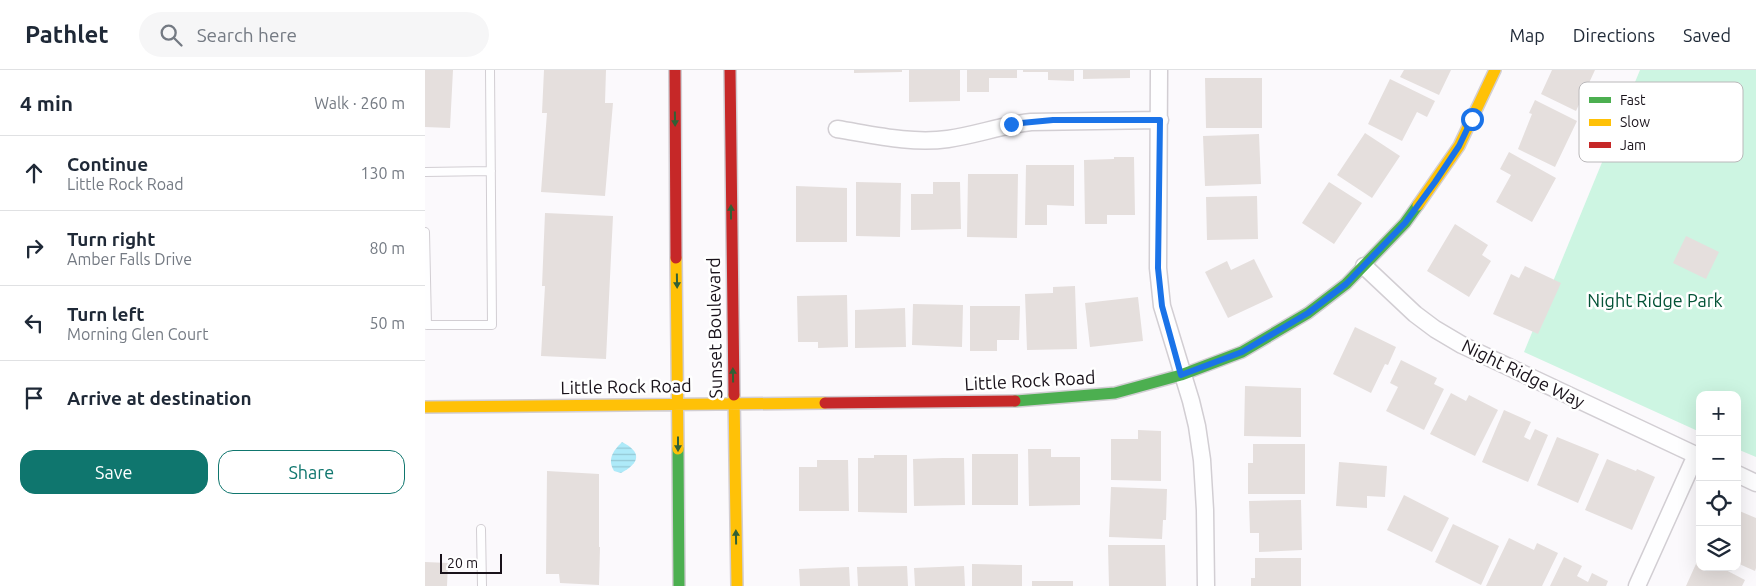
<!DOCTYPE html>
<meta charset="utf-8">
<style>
:root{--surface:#fff;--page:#f6f6f7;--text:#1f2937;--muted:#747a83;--line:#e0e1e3;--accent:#0f766e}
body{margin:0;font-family:Ubuntu,sans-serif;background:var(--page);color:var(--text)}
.controls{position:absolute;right:15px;bottom:15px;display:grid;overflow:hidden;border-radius:10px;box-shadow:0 5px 20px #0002}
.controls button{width:45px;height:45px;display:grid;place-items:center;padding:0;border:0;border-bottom:1px solid var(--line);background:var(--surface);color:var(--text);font:25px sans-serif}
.scale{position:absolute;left:15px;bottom:12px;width:62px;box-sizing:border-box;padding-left:5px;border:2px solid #19121a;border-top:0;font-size:14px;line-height:18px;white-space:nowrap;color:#19121a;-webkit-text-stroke:4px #fff;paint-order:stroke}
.stop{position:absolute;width:15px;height:15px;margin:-11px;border:4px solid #1a73e8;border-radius:50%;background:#fff}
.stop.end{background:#1a73e8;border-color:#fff;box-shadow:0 1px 5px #0008}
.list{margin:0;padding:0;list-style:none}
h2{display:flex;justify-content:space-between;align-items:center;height:65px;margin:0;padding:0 20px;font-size:21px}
h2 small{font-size:16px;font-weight:400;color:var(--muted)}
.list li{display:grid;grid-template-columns:32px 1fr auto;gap:15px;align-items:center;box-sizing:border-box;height:75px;padding:0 20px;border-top:1px solid var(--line)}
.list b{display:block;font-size:19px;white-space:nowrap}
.list p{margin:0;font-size:16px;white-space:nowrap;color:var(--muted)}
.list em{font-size:16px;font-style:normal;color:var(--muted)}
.actions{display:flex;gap:10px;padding:15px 20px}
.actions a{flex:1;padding:11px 0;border:1px solid var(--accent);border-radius:15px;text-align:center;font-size:18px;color:var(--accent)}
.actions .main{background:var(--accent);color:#fff}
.icon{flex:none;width:28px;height:28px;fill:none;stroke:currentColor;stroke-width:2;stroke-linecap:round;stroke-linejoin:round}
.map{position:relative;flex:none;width:1331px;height:516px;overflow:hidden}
header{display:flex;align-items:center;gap:30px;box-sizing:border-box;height:70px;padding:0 25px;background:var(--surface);border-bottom:1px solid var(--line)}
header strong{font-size:24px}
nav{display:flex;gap:28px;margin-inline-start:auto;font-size:18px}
.search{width:350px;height:45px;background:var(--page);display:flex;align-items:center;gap:12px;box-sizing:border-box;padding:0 18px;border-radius:28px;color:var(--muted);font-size:19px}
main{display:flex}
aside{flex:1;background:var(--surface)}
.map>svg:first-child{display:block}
.park{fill:#cdf5e2}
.water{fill:url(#water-rules)}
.building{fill:#e5dfdd}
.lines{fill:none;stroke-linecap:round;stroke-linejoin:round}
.lane-casing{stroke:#d2ced3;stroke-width:10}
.street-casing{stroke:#d2ced3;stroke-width:19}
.fast-casing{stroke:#d2ced3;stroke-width:14}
.slow-casing{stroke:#d2ced3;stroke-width:14}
.jam-casing{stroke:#d2ced3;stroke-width:14}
.lane{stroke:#fefeff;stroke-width:8}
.street{stroke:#fefeff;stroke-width:16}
.fast{stroke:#4caf50;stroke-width:11}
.slow{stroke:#ffc107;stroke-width:11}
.jam{stroke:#c62828;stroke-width:11}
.oneway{fill:#326035}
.route{stroke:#1a73e8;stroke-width:6}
.labels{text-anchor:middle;stroke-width:5;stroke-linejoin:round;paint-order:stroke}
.park-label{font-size:18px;fill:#045337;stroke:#fff}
.street-label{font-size:18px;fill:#19121a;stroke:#fff}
.key{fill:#fff;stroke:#bab8ba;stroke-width:1}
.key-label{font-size:14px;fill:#19121a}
</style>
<header>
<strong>Pathlet</strong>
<div class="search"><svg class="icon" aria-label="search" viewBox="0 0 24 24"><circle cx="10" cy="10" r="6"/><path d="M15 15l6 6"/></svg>Search here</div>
<nav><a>Map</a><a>Directions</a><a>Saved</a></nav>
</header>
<main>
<aside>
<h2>4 min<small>Walk · 260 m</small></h2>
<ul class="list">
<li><svg class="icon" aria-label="ahead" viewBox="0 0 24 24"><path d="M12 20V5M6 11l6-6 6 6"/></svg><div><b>Continue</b><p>Little Rock Road</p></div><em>130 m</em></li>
<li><svg class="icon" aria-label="right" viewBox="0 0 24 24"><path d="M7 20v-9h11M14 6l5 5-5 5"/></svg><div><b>Turn right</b><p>Amber Falls Drive</p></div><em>80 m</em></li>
<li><svg class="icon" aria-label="left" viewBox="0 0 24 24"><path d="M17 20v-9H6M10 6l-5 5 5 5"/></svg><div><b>Turn left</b><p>Morning Glen Court</p></div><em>50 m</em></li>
<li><svg class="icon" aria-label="arrive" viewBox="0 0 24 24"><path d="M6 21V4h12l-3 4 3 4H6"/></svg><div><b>Arrive at destination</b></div></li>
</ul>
<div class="actions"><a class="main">Save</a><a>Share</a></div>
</aside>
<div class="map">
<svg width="1331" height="516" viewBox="0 0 1331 516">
<defs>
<pattern id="water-rules" width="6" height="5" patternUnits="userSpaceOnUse" patternTransform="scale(1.25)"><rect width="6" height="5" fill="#aeeaf9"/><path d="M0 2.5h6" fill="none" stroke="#95c8d5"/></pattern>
</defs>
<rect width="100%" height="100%" fill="#fbf9fc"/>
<path class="park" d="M1215,0H1331V387L1312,379V325H1275V362L1099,282Z"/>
<path class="water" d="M197,372C217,382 215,393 196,403L189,401C182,389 188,381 197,372Z"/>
<path class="building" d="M0,0H28L25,58L0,57Z
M119,0H181L180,33H188L180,126L116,122L122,43H117Z
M429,0H477V2L429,3Z
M484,0H535V31L484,32Z
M542,0H592V8H564V22H542Z
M598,0H649V11L623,10V2H598Z
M658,0H705V8L658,9Z
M979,0H1026L1014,25L975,7Z
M1127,0H1170L1151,41L1116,24Z
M780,8H837V58H781Z
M965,9L1010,31L1002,47L992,42L977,71L943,54Z
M1110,30L1152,51L1130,97L1093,79L1107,44L1104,43Z
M940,63L975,86L947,128L912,105Z
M834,64L836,114L780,116L778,66Z
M1084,82L1131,108L1107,152L1071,132L1086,105L1075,99Z
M689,87H709L710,145H682V154H660L659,90L689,89Z
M601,95H649V136L622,135V155H600Z
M543,104H593L592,168L542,167Z
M431,112L476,113L475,167L431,166Z
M508,112H535L536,159L486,160V124H508Z
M904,112L937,133L909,174L877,153Z
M371,116L422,118V172H371Z
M832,126L833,169L782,170L781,127Z
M120,143L188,146L181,289L116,286L120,216H117Z
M1030,154L1063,175L1057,185L1066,191L1044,227L1002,201Z
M1261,166L1294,182L1281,209L1248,193Z
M829,189L848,227L803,248L780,202L802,191L806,200Z
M1100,196L1136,213L1113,264L1068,244L1086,204L1094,208Z
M650,216L652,279L602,280L600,224L628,223V217Z
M422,225L423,277L393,278V272H373L372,226Z
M713,227L718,271L665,277L660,233Z
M488,234L538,235L537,277L487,275Z
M545,236H595L594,270H572V281H545Z
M480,238L481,277L430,278V240Z
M930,257L971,277L963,295L960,294L946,323L908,304Z
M976,290L1012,308L1009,314L1019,319L999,360L961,341L973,317L965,313Z
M820,316L876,318V367L819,366Z
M1026,323L1041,331L1044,325L1073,340L1050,386L1005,364Z
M1079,340L1106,352L1099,367L1105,370L1110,359L1123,365L1103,412L1057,392Z
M713,360L736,361V411L686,410V369H713Z
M1132,367L1174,384L1153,433L1112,415Z
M828,374H880V424H823V393H828Z
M603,379H626V387H655V435L604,436Z
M547,384H593V435H547Z
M449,385H482V443L433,442V388H449Z
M518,388H539L540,435L489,436L488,389Z
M1182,389L1211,401L1212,399L1230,407L1207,460L1160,440Z
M392,390H423L424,441H374V397H392Z
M914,392L962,396L960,427L942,426V438L911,436Z
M122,401L174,404V477H175L174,515L135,513L134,504H121Z
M686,417L742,419L741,450H738L737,469L684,467Z
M979,425L1024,448L1007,482L962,460Z
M876,430L877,480L834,482V463H825L824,431Z
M1312,440L1331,448V498L1330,501L1312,493Z
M1028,454L1074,476L1056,515L1010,492Z
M1084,468L1109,480L1112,473L1133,483L1117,516H1061Z
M683,475H740L741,516H684Z
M1275,485V497H1295L1320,510L1317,516H1261Z
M1139,487L1157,496L1152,506L1163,512L1167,503L1183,511L1181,516H1125Z
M830,488H876V516H826V508H830Z
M0,492L23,493L22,516H0Z
M547,494L597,495V516H547Z
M482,496L483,516H433L432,497Z
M539,496L540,516H490L489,498Z
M424,497L425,516H375L374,499Z
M607,511H648V516H607Z"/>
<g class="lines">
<defs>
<path id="lane" d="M0,102L66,101
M0,162L2,255H67L65,0
M56,459L57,516"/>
<path id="street" d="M734,0L733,198L737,236L766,331L772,356L777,390L780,440L781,516
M412,59C449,65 486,74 523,69C551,65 578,55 606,52L735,50
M939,196L990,244L1010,259L1037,275L1275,387
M1312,404L1331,413
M1212,516L1271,385"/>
<path id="fast" d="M590,331L690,323L756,305L817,282L883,243L921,214L980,153L993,135
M253,379L254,516"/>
<path id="slow" d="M993,135L1034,76L1070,0
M251,188L253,379
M309,325L312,516
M0,337L400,333"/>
<path id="jam" d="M250,0L251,188
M305,0L309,325
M400,333L590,331"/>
</defs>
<use href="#lane" class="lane-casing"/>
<use href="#street" class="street-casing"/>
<use href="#fast" class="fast-casing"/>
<use href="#slow" class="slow-casing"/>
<use href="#jam" class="jam-casing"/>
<use href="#lane" class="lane"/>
<use href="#street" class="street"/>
<use href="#fast" class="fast"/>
<use href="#slow" class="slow"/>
<use href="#jam" class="jam"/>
</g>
<defs><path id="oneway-solid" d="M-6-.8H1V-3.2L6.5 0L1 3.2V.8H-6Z" transform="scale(1.25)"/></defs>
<g class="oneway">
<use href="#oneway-solid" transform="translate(250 49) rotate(89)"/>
<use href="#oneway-solid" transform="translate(306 142) rotate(-90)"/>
<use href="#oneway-solid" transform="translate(252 211) rotate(89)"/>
<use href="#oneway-solid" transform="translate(308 305) rotate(-91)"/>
<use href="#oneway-solid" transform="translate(253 374) rotate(90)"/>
<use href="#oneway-solid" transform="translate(311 467) rotate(-91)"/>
</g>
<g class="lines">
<path class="route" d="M586,54L628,50H735L733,198L737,236L756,305L817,282L883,243L921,214L980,153L1010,112L1034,76L1047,49"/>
</g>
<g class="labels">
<g class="park-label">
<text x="1230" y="237">Night Ridge Park</text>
</g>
<g class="street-label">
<text transform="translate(290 258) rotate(-91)" y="6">Sunset Boulevard</text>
<text transform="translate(1098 304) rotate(26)" y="6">Night Ridge Way</text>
<text transform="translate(605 311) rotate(-3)" y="6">Little Rock Road</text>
<text transform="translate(201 317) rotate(-1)" y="6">Little Rock Road</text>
</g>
</g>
<rect x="1154" y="12" width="164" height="80" rx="8" class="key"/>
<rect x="1164" y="27" width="22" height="6" fill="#4caf50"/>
<rect x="1164" y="49" width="22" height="7" fill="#ffc107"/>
<rect x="1164" y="72" width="22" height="6" fill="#c62828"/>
<g class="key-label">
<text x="1195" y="35">Fast</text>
<text x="1195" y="57">Slow</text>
<text x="1195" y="80">Jam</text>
</g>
</svg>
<div class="controls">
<button>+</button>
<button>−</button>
<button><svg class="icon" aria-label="locate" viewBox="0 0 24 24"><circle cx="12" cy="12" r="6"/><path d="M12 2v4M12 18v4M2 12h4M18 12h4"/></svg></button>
<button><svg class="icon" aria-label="layers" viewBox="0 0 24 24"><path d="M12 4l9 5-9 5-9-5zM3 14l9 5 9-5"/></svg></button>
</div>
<div class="scale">20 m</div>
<div class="stop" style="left:1047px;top:49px"></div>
<div class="stop end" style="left:586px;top:54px"></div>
</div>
</main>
